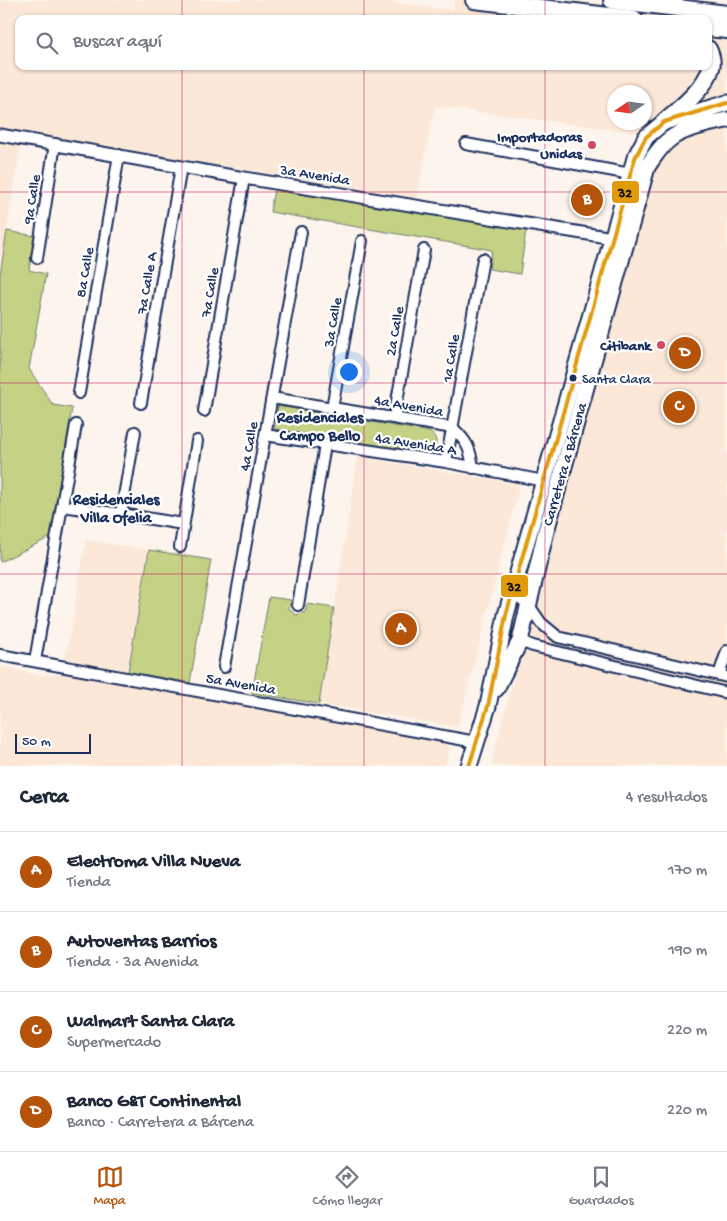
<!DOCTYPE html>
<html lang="es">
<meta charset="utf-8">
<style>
:root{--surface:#fff;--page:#f6f6f7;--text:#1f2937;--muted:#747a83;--line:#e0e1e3;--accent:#b45309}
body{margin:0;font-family:"Gochi Hand",sans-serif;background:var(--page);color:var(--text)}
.compass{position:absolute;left:607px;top:85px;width:45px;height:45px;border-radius:50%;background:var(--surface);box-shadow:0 1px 4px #0004;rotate:257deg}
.scale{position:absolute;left:15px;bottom:12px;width:76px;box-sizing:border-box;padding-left:5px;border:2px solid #1b2f5e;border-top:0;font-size:14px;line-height:18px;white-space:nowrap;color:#1b2f5e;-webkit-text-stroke:4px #fff;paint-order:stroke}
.you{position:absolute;left:348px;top:371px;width:18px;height:18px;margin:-12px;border:4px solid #fff;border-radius:50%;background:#1a73e8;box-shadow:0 0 0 8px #1a73e833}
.badge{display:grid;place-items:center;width:32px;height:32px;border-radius:50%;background:var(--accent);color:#fff;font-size:16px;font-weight:700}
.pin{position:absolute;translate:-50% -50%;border:2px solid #fff;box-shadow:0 1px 5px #0006}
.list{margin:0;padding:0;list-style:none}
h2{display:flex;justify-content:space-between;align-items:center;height:65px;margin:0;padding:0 20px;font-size:21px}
h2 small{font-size:16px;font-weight:400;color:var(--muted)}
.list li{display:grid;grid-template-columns:32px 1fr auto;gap:15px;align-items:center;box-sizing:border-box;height:80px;padding:0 20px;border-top:1px solid var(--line)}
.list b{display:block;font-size:19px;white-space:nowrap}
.list p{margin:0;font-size:16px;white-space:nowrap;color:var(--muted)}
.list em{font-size:16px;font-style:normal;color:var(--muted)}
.icon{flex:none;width:28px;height:28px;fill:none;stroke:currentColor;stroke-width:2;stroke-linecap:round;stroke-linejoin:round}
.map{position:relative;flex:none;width:727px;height:766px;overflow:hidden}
.search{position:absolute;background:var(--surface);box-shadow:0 1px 4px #0004;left:15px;right:15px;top:15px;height:55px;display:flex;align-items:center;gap:12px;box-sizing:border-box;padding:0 18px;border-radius:10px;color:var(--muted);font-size:19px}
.sheet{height:385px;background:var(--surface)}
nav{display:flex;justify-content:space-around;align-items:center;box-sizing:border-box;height:70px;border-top:1px solid var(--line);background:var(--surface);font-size:14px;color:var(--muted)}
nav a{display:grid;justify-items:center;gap:2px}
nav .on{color:var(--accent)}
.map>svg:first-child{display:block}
.built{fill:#fbe8d8;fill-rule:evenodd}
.green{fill:#c5d184;stroke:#708071}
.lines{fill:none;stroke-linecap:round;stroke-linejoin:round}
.minor-casing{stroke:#1b2f5e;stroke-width:14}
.tertiary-casing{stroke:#1b2f5e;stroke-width:15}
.primary-casing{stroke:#1b2f5e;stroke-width:19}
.trunk-casing{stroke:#1b2f5e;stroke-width:20}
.minor{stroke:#fff;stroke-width:10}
.tertiary{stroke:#fff;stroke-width:11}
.primary{stroke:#fff;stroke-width:15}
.trunk{stroke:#fff;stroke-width:16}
.bus-1-casing{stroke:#fff;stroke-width:8}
.bus-1{stroke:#e19a09;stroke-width:4}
.grid{fill:none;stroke:#c2185b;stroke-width:1;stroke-opacity:0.55}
.poi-dot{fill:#d1495b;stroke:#fff;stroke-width:2}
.bus-dot{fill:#1b2f5e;stroke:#fff;stroke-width:2}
.labels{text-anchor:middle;stroke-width:4.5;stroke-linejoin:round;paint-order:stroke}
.bus-label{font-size:14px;fill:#1b2f5e;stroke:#fff;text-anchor:start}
.poi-label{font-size:15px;font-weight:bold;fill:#1b2f5e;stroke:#fff;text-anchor:end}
.street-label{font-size:15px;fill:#1b2f5e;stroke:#fff}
.neighbourhood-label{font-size:16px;font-weight:bold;fill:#1b2f5e;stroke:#fff}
.line-badge{stroke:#fff;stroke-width:2}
.pale-badge-label{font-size:14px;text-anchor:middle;font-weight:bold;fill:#111}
</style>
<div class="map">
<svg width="727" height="766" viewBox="0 0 727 766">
<rect width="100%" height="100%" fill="#fdf5ed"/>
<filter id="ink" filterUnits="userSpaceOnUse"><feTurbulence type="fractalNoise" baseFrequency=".02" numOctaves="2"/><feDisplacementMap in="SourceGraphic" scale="10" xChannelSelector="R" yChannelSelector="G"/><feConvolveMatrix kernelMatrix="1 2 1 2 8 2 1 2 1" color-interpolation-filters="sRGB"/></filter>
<g filter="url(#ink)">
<path class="built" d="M0,0H372L453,10L455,0H565L666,10L727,18V766H491L541,572L650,173L675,140L639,133L435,106L417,198L0,129ZM19,19H708V66H19ZM614,92H644V122H614Z
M0,141L21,144L0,275Z
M358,457L520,484L458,727L319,704Z
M86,540L149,550L128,672L65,662Z
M0,666L43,676L62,673L436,739L450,747L445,766H0Z"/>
<path class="green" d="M274,189L526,230L520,274L489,269L492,250L270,212Z
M7,231L35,236L29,270L46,274L29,369L53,405L72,408L51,537L0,562V275Z
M278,406L430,432C437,437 438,444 433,450L421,453L274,429Z
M149,550L211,560L190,683L128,672Z
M269,597L291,600L289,609L296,615L305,612L307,604L334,608L319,704L252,693Z"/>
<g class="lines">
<defs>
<path id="minor" d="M466,144L631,174
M37,258L55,144
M79,393L119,155
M272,398L453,428
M141,403L181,167
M332,408L362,241
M204,411L244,178
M394,418L424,250
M453,428C467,442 470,447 473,468
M265,435L446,462L544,481
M446,462L483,259
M62,506L121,514L183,524
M121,514L135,432
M180,547L197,441
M513,593L528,604L541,623L558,637L727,677
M298,605L325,445
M520,641L533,646L727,693
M0,655L476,742
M35,661L76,425
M224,667L301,232
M719,675L727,651"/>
<path id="tertiary" d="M0,135L244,178L619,239"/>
<path id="primary" d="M496,689L520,641L545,535L647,167C654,157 660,146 670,139C682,129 711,123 727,120
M469,766L488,706L506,615L635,158L646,137L664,122L727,103"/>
<path id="trunk" d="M474,0L634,19
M612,0L727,14
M708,28L727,30
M664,122C680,108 705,89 711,68C713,61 711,55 708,49"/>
</defs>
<use href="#minor" class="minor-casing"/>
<use href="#tertiary" class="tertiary-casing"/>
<use href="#primary" class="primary-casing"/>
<use href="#trunk" class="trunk-casing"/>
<use href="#minor" class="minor"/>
<use href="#tertiary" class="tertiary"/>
<use href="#primary" class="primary"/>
<use href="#trunk" class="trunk"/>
<defs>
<path id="bus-1" d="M469,766L488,706L506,615L635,158L646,137L664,122L727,103"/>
</defs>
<use href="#bus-1" class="bus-1-casing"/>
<use href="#bus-1" class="bus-1"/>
</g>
</g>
<path class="grid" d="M182,0V19M364,0V19M545,0V19M182,66V766M364,66V766M545,66V766M0,192H727M0,383H727M0,574H727"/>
<g class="poi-dot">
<circle cx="592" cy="145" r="5"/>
<circle cx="661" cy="345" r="5"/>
</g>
<circle class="bus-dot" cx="573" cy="378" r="4.5"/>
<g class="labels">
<g class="bus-label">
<text x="582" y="383">Santa Clara</text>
</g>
<g class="poi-label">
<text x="582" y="141">Importadoras<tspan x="582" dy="17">Unidas</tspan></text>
<text x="651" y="350">Citibank</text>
</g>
<g class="street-label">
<text transform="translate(315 174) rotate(9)" y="5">3a Avenida</text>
<text transform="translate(31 199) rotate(-81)" y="5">9a Calle</text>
<text transform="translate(84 272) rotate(-80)" y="5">8a Calle</text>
<text transform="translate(146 283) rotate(-80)" y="5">7a Calle A</text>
<text transform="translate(209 292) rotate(-80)" y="5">7a Calle</text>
<text transform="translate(332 322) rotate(-80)" y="5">3a Calle</text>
<text transform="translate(394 331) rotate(-80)" y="5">2a Calle</text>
<text transform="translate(450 358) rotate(-80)" y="5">1a Calle</text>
<text transform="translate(409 405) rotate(10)" y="5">4a Avenida</text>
<text transform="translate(416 443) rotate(9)" y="5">4a Avenida A</text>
<text transform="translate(248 446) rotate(-80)" y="5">4a Calle</text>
<text transform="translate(564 464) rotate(-74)" y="5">Carretera a Bárcena</text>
<text transform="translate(241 683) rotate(10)" y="5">5a Avenida</text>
</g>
<g class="neighbourhood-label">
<text x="320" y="422">Residenciales<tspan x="320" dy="18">Campo Bello</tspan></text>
<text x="116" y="504">Residenciales<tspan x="116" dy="18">Villa Ofelia</tspan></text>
</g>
</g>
<g class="line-badge">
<rect x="611" y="180" width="29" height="24" rx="5" fill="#e19a09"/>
<rect x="500" y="574" width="29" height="24" rx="5" fill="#e19a09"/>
</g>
<g class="pale-badge-label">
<text x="625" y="197">32</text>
<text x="514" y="591">32</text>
</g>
</svg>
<svg class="compass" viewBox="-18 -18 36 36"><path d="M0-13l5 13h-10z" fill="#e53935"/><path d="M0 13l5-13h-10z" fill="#747a83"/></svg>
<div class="scale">50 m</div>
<div class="you"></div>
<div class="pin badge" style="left:401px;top:629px">A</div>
<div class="pin badge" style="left:587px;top:200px">B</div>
<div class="pin badge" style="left:679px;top:407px">C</div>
<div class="pin badge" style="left:685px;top:353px">D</div>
<div class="search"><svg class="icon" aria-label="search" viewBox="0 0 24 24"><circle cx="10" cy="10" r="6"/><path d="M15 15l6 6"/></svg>Buscar aquí</div>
</div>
<section class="sheet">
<h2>Cerca<small>4 resultados</small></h2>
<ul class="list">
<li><span class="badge">A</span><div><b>Electroma Villa Nueva</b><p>Tienda</p></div><em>170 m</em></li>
<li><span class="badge">B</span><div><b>Autoventas Barrios</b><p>Tienda · 3a Avenida</p></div><em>190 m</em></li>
<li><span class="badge">C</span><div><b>Walmart Santa Clara</b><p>Supermercado</p></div><em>220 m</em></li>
<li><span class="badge">D</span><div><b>Banco G&amp;T Continental</b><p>Banco · Carretera a Bárcena</p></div><em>220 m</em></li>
</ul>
</section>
<nav>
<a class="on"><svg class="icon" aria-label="map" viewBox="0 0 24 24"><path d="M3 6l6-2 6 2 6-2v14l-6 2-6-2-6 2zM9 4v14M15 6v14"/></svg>Mapa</a>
<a><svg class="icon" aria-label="directions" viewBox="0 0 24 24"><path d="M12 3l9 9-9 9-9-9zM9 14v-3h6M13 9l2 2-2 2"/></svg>Cómo llegar</a>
<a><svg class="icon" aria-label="saved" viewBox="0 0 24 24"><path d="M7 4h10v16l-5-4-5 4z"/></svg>Guardados</a>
</nav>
